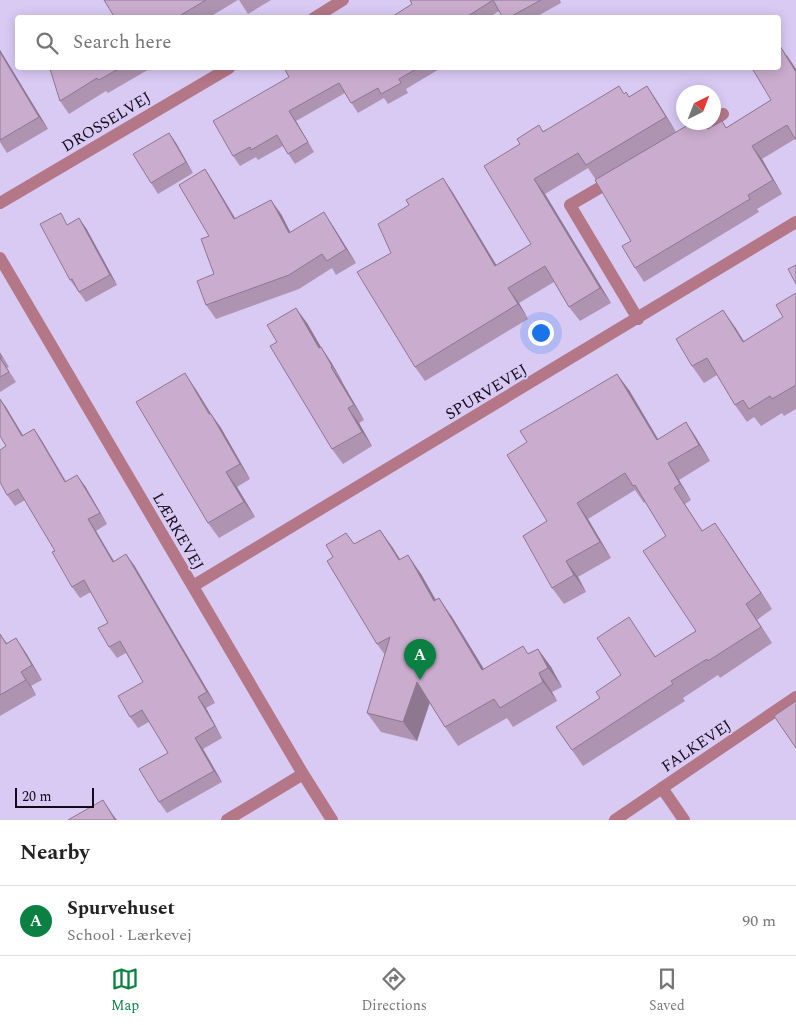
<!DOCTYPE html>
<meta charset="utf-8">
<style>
:root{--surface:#fff;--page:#f2f2f2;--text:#222;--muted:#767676;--line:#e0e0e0;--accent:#0b8043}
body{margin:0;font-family:Spectral,serif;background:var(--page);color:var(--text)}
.compass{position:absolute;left:676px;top:85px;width:45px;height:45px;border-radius:50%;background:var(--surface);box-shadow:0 2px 12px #0003;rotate:42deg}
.scale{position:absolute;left:15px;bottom:12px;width:79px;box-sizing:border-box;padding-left:5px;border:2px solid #100b19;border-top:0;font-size:14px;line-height:18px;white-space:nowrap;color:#100b19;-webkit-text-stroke:4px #d9caf4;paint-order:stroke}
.you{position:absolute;left:540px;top:332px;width:18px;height:18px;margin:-12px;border:4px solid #fff;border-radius:50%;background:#1a73e8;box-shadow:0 0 0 8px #1a73e833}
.badge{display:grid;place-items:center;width:32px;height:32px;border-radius:50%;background:var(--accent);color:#fff;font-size:16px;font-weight:700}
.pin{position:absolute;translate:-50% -41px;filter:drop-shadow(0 1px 2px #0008)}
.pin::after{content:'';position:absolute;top:26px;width:18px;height:15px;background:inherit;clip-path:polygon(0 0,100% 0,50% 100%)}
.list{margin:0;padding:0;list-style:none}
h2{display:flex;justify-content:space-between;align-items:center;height:65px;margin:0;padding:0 20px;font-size:21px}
h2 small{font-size:16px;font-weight:400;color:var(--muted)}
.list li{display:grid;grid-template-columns:32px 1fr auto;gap:15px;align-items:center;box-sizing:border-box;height:70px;padding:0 20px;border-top:1px solid var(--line)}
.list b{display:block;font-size:19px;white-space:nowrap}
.list p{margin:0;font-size:16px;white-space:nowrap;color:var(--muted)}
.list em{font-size:16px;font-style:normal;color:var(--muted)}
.icon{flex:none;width:28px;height:28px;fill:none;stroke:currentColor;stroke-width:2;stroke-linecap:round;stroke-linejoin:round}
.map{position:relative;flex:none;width:796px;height:820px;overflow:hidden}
.search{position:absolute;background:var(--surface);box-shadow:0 2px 12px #0003;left:15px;right:15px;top:15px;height:55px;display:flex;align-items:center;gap:12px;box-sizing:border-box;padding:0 18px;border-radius:5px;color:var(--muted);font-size:19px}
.sheet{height:135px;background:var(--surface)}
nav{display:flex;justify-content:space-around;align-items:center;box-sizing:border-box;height:70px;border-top:1px solid var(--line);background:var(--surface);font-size:14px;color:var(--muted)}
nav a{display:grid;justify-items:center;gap:2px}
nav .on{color:var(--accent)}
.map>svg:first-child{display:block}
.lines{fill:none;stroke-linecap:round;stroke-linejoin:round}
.service{stroke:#b37787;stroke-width:12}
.minor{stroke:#b37787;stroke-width:12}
.tertiary{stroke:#b37787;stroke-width:12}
.wall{fill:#ae94b1}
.shaded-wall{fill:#8d7890}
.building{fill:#caacce;stroke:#8d7890}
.labels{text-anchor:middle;stroke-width:4;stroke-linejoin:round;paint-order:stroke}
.street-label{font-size:16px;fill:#100b19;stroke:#d9caf4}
</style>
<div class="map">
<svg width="796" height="820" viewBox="0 0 796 820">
<rect width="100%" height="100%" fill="#d9caf4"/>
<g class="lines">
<path class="service" d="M714,120L723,114
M613,180L570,205L638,319
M662,788L684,820"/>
<path class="minor" d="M314,18L343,0
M0,203L229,68
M0,258L303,774L332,820
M193,586L796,222
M227,820L303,774"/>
<path class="tertiary" d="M615,820L796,697"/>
</g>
<path class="wall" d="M104,0H238L208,18H115Z
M239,0H271L248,14Z
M410,0H560L561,3L534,18H503L499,11L488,18H390L412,4Z
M0,50L48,129L7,153L0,142Z
M787,55L796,69V140L795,139L762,159L782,194L757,209L759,212L644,282L635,268L631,241L596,180L588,168L545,194L611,303L580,321L569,307L554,282L519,303L528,319L425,381L415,367L391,253L409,205L443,178L453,193L496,265L531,244L520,144L543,131L625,94L629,97L647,86L657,101L676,132L693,122H705L709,128L727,127L771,100Z
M56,68H151L108,93L106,91L69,114L60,101Z
M284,68H441L406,89L408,93L388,104L384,98L358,113L345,93L296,121L314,152L295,164L283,146L258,160L256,157L240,166L233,156L289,77Z
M169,133L176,143L193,173L158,194L151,183Z
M205,169L214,183L235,219L281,214L290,232L333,226L356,263L336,275L332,268L299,289L216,319L206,305L214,274L209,236Z
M68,224L86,228L117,285L86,302L70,280Z
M796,293V409L784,416L782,413L761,426L754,417L747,422L735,405L717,375L704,383L692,366L735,327L744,341L783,317Z
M307,323L321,347L331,362L342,381V382L364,420L359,423L372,446L343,464L332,449Z
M0,352L9,367L7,368L16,382L0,392Z
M195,388L211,414L221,428L250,479L237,487L255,517L219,538L208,523Z
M629,390L658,439L686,422L697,439L710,461L679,480L691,500L685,504L702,530L726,539L772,609L757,620L772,643L720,678L718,675L683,698L685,701L583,766L556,727L600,698L621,675L640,634L656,657L696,631L666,536L645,502L644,503L635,490L588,519L611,558L578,577L586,592L564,604L552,588L547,521Z
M0,399L23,436L34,429L42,441L66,481L85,486L107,524L96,531L114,562L134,565L215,703L206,708L222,738L203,749L222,782L167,813L159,802L168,753L149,722L138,728L130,717L143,682L126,653L117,658L109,647L108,623L91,592L80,598L72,587L55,551L25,500L15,506L7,495L6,446Z
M380,530L400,559L421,574L436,600L452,617L484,669L528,653L538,649L551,667L562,687L552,692L557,701L513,727L507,718L458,746L445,727L430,703L417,741L381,732L367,713L385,655L377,644L354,544Z
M0,634L7,643L16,638L26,653L42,680L31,686L36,695L0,716Z"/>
<path class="shaded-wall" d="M778,43L796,69V72Z
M0,50L48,129L39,117L0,52Z
M647,86L657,101L676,132L666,117Z
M289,111L296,121L314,152L308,142Z
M169,133L176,143L193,173L186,162Z
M752,146L762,159L782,194L773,180Z
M205,169L214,183L244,233L234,219Z
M443,178L453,193L506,281L495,266Z
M534,179L545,194L611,303L600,288Z
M271,200L281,214L298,247L289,233Z
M324,212L333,226L356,263L346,249Z
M79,218L86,228L117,285L110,275Z
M508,288L519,303L528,319L518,304Z
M296,308L307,323L330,363L319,348Z
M723,310L735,327L754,359L743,342Z
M321,347L331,362L342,381L332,366Z
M331,367L342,382L364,420L354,405Z
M185,373L195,388L211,414L221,428L250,479L240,464Z
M617,374L629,390L668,456L657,440Z
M0,399L6,407L30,447L22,436Z
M348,408L359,423L372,446L362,432Z
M686,422L697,439L710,461L699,445Z
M34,429L42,441L72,493L65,482Z
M668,463L679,480L691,500L680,484Z
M226,472L237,487L255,517L244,502Z
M77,475L85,486L107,524L100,513Z
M577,503L588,519L611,558L600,542Z
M88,519L96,531L121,573L113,562Z
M715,523L726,539L772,609L761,593Z
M380,530L393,548L412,579L399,560Z
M126,554L134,565L215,703L207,692Z
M408,555L421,574L447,620L434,601Z
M566,561L578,577L586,592L574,575Z
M439,598L452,617L496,689L482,670Z
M746,604L757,620L772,643L761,627Z
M16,638L26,653L42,680L32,665Z
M538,649L551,667L562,687L548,668Z
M21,672L31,686L36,695L26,680Z
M539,673L552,692L557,701L543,682Z
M417,682L430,701L417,741L403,722Z
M198,697L206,708L222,738L215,726Z
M195,738L203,749L222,782L214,771Z
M103,800L113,815L117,820H115Z"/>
<path class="building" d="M104,0H206L176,18H115Z
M410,0H541L508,18H503L493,0L465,18H390L412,4Z
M778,43L796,72V140L787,125L752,146L773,180L748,195L750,199L635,268L622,246L631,241L595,180L693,122H704L708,129L722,121L726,128L771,100L752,68H778Z
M0,52L39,117L0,140Z
M56,68H120L99,80L97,78L60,101L50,69Z
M284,68H418L399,79L401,83L381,94L378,88L351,103L339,83L289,111L308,142L288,154L277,135L251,150L250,147L233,156L213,121L289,77Z
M619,86L624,94L626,92L629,97L647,86L666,117L586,165L578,153L534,179L600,288L569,307L545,266L508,288L518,304L415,367L357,272L391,253L378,224L409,205L406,200L443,178L495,266L531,244L484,166L520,144L517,139L539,125L543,132Z
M169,133L186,162L151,183L133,154Z
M205,169L234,219L271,200L289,233L324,212L346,249L327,261L322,254L289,275L206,305L197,281L214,274L201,239L209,236L179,185Z
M61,213L67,225L79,218L110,275L79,292L72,279L70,280L40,224Z
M796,265V284L788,269Z
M796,293V385L772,399L770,396L749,409L743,400L735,405L707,358L692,366L676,339L723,310L743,342L783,317L776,305Z
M296,308L319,348L321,347L332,366L331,367L354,405L348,408L362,432L332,449L270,346L277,342L267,325Z
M0,354L2,357L0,358L9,372L0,377Z
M185,373L209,414H211L240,464L226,472L244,502L208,523L136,402Z
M617,374L657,440L686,422L699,445L668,463L680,484L674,488L702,531L715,523L761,593L746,604L761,627L708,661L707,659L671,681L673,684L572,750L556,727L600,698L596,692L621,675L597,638L629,617L655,657L696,631L643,551L666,536L635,485L633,486L625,473L577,503L600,542L566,561L574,575L552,588L523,536L547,521L507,455L527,442L520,431Z
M0,399L22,436L34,429L65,482L77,475L100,513L88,519L113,562L126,554L207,692L198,697L215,726L195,738L214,771L159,802L139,769L168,753L142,710L130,717L118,696L143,682L120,641L109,647L98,628L108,623L84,580L72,587L52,552L55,551L18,489L7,495L0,482V450L6,446L0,436Z
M380,530L399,560L408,555L434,601L439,598L482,670L523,646L528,654L538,649L548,668L539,673L543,682L500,708L494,699L445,727L417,682L403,722L367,713L390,637L377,644L327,561L333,557L326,545L346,533L354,544Z
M0,634L6,644L16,638L32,665L21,672L26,680L0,695Z
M796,701V748L774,716Z
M103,800L115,820H68Z"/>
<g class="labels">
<g class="street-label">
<text transform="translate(106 121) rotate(-31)" y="6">DROSSELVEJ</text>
<text transform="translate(486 391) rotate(-31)" y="6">SPURVEVEJ</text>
<text transform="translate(179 531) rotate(60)" y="6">LÆRKEVEJ</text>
<text transform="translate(696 745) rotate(-34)" y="6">FALKEVEJ</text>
</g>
</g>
</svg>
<svg class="compass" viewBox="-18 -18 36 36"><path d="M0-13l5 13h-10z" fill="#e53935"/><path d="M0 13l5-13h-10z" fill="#767676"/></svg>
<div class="scale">20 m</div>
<div class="you"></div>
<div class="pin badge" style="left:420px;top:680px">A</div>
<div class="search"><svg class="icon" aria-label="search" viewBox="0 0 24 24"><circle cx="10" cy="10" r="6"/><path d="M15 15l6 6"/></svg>Search here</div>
</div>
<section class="sheet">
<h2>Nearby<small></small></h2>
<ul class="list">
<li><span class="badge">A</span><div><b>Spurvehuset</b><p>School · Lærkevej</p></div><em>90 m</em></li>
</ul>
</section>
<nav>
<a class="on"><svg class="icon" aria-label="map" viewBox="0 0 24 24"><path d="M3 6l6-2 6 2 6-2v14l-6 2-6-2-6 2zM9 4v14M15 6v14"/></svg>Map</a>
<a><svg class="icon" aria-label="directions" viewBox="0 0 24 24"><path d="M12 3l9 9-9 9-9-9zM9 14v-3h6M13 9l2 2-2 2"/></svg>Directions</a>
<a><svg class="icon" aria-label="saved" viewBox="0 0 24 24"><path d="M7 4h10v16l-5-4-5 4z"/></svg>Saved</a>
</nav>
